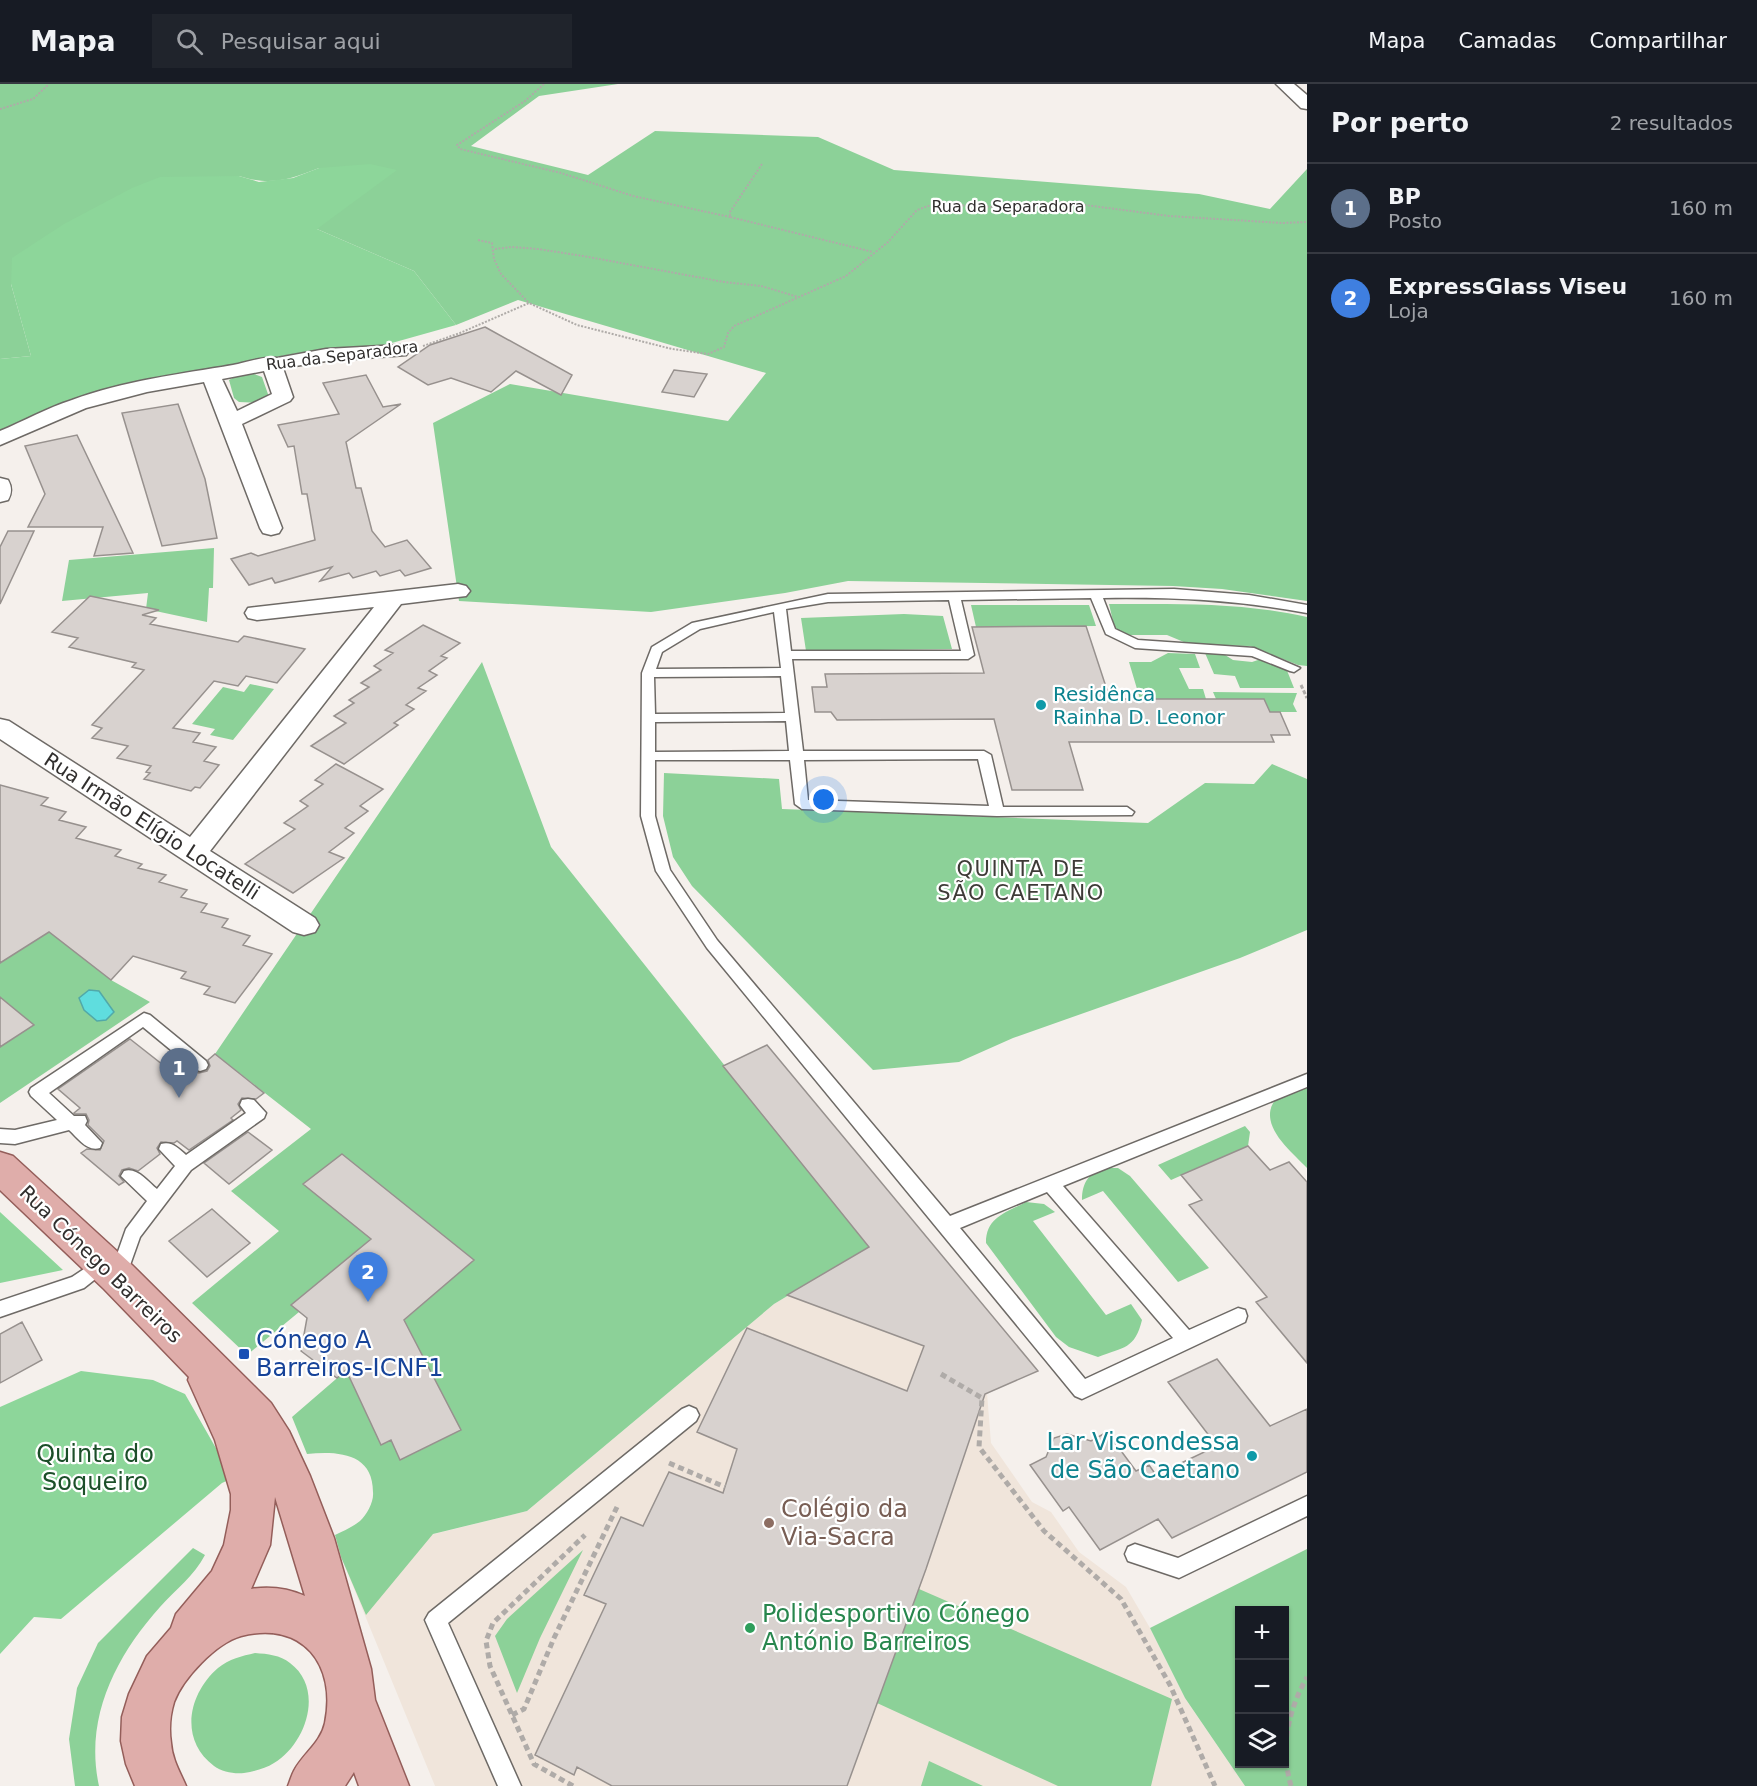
<!DOCTYPE html>
<html lang="pt">
<meta charset="utf-8">
<style>
:root{--surface:#171b24;--page:#20242c;--text:#f1f3f6;--muted:#9ea1a6;--line:#363941;--accent:#ea580c}
body{margin:0;font-family:"DejaVu Sans",sans-serif;background:var(--page);color:var(--text)}
.controls{position:absolute;right:18px;bottom:18px;display:grid;overflow:hidden;border-radius:0px;box-shadow:0 2px 4px #0004}
.controls button{width:54px;height:54px;display:grid;place-items:center;padding:0;border:0;border-bottom:2px solid var(--line);background:var(--surface);color:var(--text);font:30px sans-serif}
.you{position:absolute;left:824px;top:716px;width:21px;height:21px;margin:-15px;border:4px solid #fff;border-radius:50%;background:#1a73e8;box-shadow:0 0 0 9px #1a73e833}
.badge{display:grid;place-items:center;width:39px;height:39px;border-radius:50%;background:var(--accent);color:#fff;font-size:20px;font-weight:700}
.pin{position:absolute;translate:-50% -50px;filter:drop-shadow(0 2px 3px #0008)}
.pin::after{content:'';position:absolute;top:32px;width:21px;height:18px;background:inherit;clip-path:polygon(0 0,100% 0,50% 100%)}
.list{margin:0;padding:0;list-style:none}
h2{display:flex;justify-content:space-between;align-items:center;height:78px;margin:0;padding:0 24px;font-size:26px}
h2 small{font-size:20px;font-weight:400;color:var(--muted)}
.list li{display:grid;grid-template-columns:39px 1fr auto;gap:18px;align-items:center;box-sizing:border-box;height:90px;padding:0 24px;border-top:2px solid var(--line)}
.list b{display:block;font-size:22px;white-space:nowrap}
.list p{margin:0;font-size:20px;white-space:nowrap;color:var(--muted)}
.list em{font-size:20px;font-style:normal;color:var(--muted)}
.icon{flex:none;width:33px;height:33px;fill:none;stroke:currentColor;stroke-width:2;stroke-linecap:round;stroke-linejoin:round}
.map{position:relative;flex:none;width:1307px;height:1702px;overflow:hidden}
header{display:flex;align-items:center;gap:36px;box-sizing:border-box;height:84px;padding:0 30px;background:var(--surface);border-bottom:2px solid var(--line)}
header strong{font-size:28px}
nav{display:flex;gap:33px;margin-inline-start:auto;font-size:21px}
.search{width:420px;height:54px;background:var(--page);display:flex;align-items:center;gap:15px;box-sizing:border-box;padding:0 21px;border-radius:0px;color:var(--muted);font-size:22px}
main{display:flex}
aside{flex:1;background:var(--surface)}
.map>svg:first-child{display:block}
.built{fill:#f0e5db}
.green{fill:#8cd198;fill-rule:evenodd}
.forest{fill:#8dd69a}
.water{fill:#5fddde;stroke:#51a9a9;stroke-width:1.5}
.building{fill:#d8d2cf;stroke:#97918e;stroke-width:1.5}
.lines{fill:none;stroke-linecap:round;stroke-linejoin:round}
.service-casing{stroke:#6e6a66;stroke-width:3}
.minor-casing{stroke:#6e6a66;stroke-width:3}
.tertiary-casing{stroke:#6e6a66;stroke-width:3}
.primary-casing{stroke:#945e5a;stroke-width:3}
.path-far2{stroke:#afaba8;stroke-width:2;stroke-dasharray:2 1.5;stroke-linecap:butt}
.path-far1{stroke:#afaba8;stroke-width:3;stroke-dasharray:4 2;stroke-linecap:butt}
.path{stroke:#afaba8;stroke-width:5;stroke-dasharray:6 4;stroke-linecap:butt}
.service{fill:#fff;fill-rule:evenodd}
.minor{fill:#fff;fill-rule:evenodd}
.tertiary{fill:#fff;fill-rule:evenodd}
.primary{fill:#dfadaa;fill-rule:evenodd}
.culture-dot{fill:#0f9aa8;stroke:#fff;stroke-width:2}
.transit-dot{fill:#1a4fb4;stroke:#fff;stroke-width:2}
.education-dot{fill:#8d6e63;stroke:#fff;stroke-width:2}
.leisure-dot{fill:#2e9e5b;stroke:#fff;stroke-width:2}
.labels{text-anchor:middle;stroke-width:4.5;stroke-linejoin:round;paint-order:stroke}
.far-street-label{font-size:16px;fill:#312f2e;stroke:#fff}
.culture-label{font-size:20px;fill:#0d838f;stroke:#fff;text-anchor:start}
.street-label{font-size:20px;fill:#312f2e;stroke:#fff}
.neighbourhood-label{font-size:21px;letter-spacing:1.5px;fill:#3e3b37;stroke:#fff}
.near-transit-label{font-size:24px;fill:#164399;stroke:#fff;text-anchor:start}
.near-culture-label{font-size:24px;fill:#0d838f;stroke:#fff;text-anchor:end}
.near-park-label{font-size:24px;fill:#1c4f29;stroke:#fff}
.near-education-label{font-size:24px;fill:#785e54;stroke:#fff;text-anchor:start}
.near-leisure-label{font-size:24px;fill:#27864d;stroke:#fff;text-anchor:start}
</style>
<header>
<strong>Mapa</strong>
<div class="search"><svg class="icon" aria-label="search" viewBox="0 0 24 24"><circle cx="10" cy="10" r="6"/><path d="M15 15l6 6"/></svg>Pesquisar aqui</div>
<nav><a>Mapa</a><a>Camadas</a><a>Compartilhar</a></nav>
</header>
<main>
<div class="map">
<svg width="1307" height="1702" viewBox="0 0 1307 1702">
<rect width="100%" height="100%" fill="#f5f0ec"/>
<path class="built" d="M869,1163L987,1309L991,1359L1032,1418L1051,1428L1079,1468L1126,1503L1150,1544L1185,1614L1245,1702H435L341,1473L527,1427L774,1220Z"/>
<path class="green" d="M0,0H618L539,12L471,62L588,91L655,47L818,53L894,86L1199,110L1270,125L1307,85V517L1222,505L1173,502L848,497L785,509L651,528L459,517L433,339L510,300L728,337L766,289L518,216L456,241L414,187L317,145L319,84C289,96 270,102 239,92L11,200L31,272L0,275Z
M254,290L262,293L269,313L259,319L239,318L234,314L229,296L238,291Z
M214,464L213,504H209L207,538L146,525L148,509L62,517L69,476Z
M1109,520C1176,520 1241,518 1307,533V582L1298,581L1250,562L1191,561L1167,551H1130L1115,546Z
M971,521H1089L1096,542L976,543Z
M904,530L943,532L952,565L806,567L801,534Z
M1168,569L1195,570L1200,584H1179L1189,605H1203L1206,615H1140L1129,578H1151Z
M1205,569H1222L1233,576L1252,578L1261,575L1286,584L1294,604H1240L1235,592L1214,590Z
M482,578L551,763L869,1163L774,1220L527,1427L433,1450L366,1531L341,1473L335,1451C343,1447 353,1443 360,1437C367,1430 374,1418 373,1408C373,1369 338,1367 307,1370L292,1333L474,1176L409,1124L292,1221L299,1228L247,1271L192,1219L279,1147L231,1107L311,1045L215,970Z
M250,600L274,605L233,656L210,651L215,645L192,640L223,603L244,608Z
M1213,608L1297,609L1293,620L1297,628H1270L1264,615H1216Z
M1272,680L1307,695V846L1240,874L1013,954L959,978L873,986L692,802L673,773L663,732L664,689L779,695L782,725L1148,739L1205,699L1254,700Z
M0,808L111,896L150,918L0,1019Z
M1307,1004V1084C1292,1068 1257,1041 1275,1016Z
M1245,1042L1250,1048L1248,1062L1171,1096L1158,1081Z
M1107,1084H1118L1130,1092L1209,1184L1178,1198L1103,1107L1082,1116C1082,1098 1089,1088 1107,1084Z
M1026,1118L1044,1120L1055,1128L1033,1137L1106,1231L1131,1220L1142,1236C1135,1265 1124,1263 1098,1273L1069,1263L1056,1253L986,1159C986,1133 1006,1129 1026,1118Z
M193,1464L205,1471C194,1492 176,1505 160,1523C116,1572 84,1634 99,1702H75L69,1655L77,1604L98,1559Z
M1307,1465V1702H1245L1185,1614L1150,1544ZM1284,1526V1680H1240V1526Z
M583,1466L540,1554L517,1609L495,1552L507,1535Z
M919,1505L1172,1615L1151,1702H1058L877,1619Z
M255,1569C268,1570 280,1571 290,1579C325,1605 306,1660 274,1679C265,1685 254,1687 244,1689C234,1690 222,1688 214,1682C179,1656 188,1610 218,1584C229,1575 242,1572 255,1569Z
M929,1677L983,1702H921Z"/>
<path class="forest" d="M370,80L397,86L317,145L414,187L456,241L374,264L298,269L195,288L0,349V275L31,272L11,200L12,174L64,140L132,104L160,93L239,92L259,98L293,94L319,84Z
M0,1128L63,1186L0,1199Z
M81,1287L153,1296L185,1310L233,1394L222,1399L61,1535L34,1533L0,1570V1323Z"/>
<path class="water" d="M89,906L99,907L114,928L106,936L97,937L84,926L79,914Z"/>
<path class="building" d="M485,243L572,291L561,311L516,287L491,308L451,294L428,301L398,283L430,261Z
M674,286L707,290L694,313L662,308Z
M366,291L383,323L401,320L346,358L356,404H361L372,447L385,463L407,456L431,484L405,492L400,486L380,492L376,487L353,494L349,489L320,497L332,483L275,499L272,494L249,501L231,475L251,469L258,472L315,456L307,410H302L294,362L288,363L278,341L339,330L323,299Z
M178,320L205,395L217,454L162,462L122,329Z
M77,351L121,443L133,469L94,472L103,443H28L45,410L25,362Z
M8,447H34L0,520V463Z
M90,512L159,526L142,531L156,534L150,540L238,558L244,552L305,565L277,599L246,592L238,602L214,597L173,644L200,649L193,658L216,663L204,677L219,681L200,704L195,703L191,707L144,695L150,689L146,688L151,682L117,674L128,662L92,654L102,644L92,641L144,586L132,583L136,579L69,563L78,554L52,548Z
M423,541L460,559L441,572L447,574L429,587L437,591L418,604L426,607L406,621L414,625L394,639L398,641L344,680L311,662L346,639L334,632L354,619L349,616L369,603L361,599L381,586L374,582L393,569L385,566Z
M1086,542L1110,615H1264L1270,628H1280L1290,651H1271L1274,658H1069L1083,706H1012L994,635L837,636L831,628H815L812,603H827L825,590L984,589L972,543Z
M336,680L383,705L360,722L368,727L345,744L354,749L329,768L344,774L293,809L245,780L295,745L284,739L308,722L300,717L323,700L315,696Z
M0,701L48,714L41,721L66,728L59,736L86,743L76,754L121,766L115,772L142,780L138,784L166,791L159,798L187,806L181,813L207,820L201,828L228,835L222,843L250,852L243,861L272,870L235,919L204,910L210,903L181,894L186,888L133,872L111,896L49,848L0,879Z
M0,913L34,941L0,963Z
M130,955L181,995L193,987L199,989L207,987L210,982L208,976L215,970L264,1009L256,1015L242,1014L238,1020L241,1026L231,1034L233,1036L189,1066L177,1057L174,1059L161,1058L157,1064L160,1070L138,1087L129,1084L122,1086L119,1092L124,1098L119,1101L81,1069L87,1065L100,1066L104,1057L88,1041L89,1036L86,1030H75L74,1029L80,1024L58,1005Z
M767,961L1038,1287L985,1310L926,1485L847,1702H612L577,1683L574,1691L535,1671L606,1520L584,1511L621,1433L643,1442L669,1388L723,1409L737,1365L697,1348L747,1244L907,1307L924,1262L787,1211L869,1163L723,982Z
M248,1048L272,1066L229,1100L204,1079Z
M1248,1062L1270,1086L1289,1078L1307,1098V1279L1256,1218L1267,1213L1189,1121L1202,1116L1181,1091Z
M342,1070L474,1176L404,1236L461,1346L400,1376L391,1356L381,1361L346,1286L337,1294L301,1267L307,1234L291,1221L371,1155L303,1100Z
M212,1125L250,1159L207,1193L169,1157Z
M22,1238L42,1276L0,1299V1250Z
M1217,1275L1270,1342L1307,1325V1388L1172,1454L1158,1435L1100,1466L1069,1423L1063,1427L1030,1381L1046,1373L1054,1354L1067,1350L1091,1357L1107,1348L1136,1387L1149,1381L1156,1391L1217,1362L1168,1298Z"/>
<g class="lines">
<defs>
<path id="service" d="M1174,505L1249,511L1307,521V529C1237,516 1175,513 1103,514L1115,545L1138,556L1254,564L1300,584L1294,588L1290,587L1252,572L1135,564L1106,550L1091,514L961,516L974,571L968,575H792L803,667H984L991,671L1003,723H1127L1134,728L1132,731L997,732L802,725L795,720L790,676H655V732L670,786L717,856L950,1132L1307,990V1003L1063,1102L1189,1246L1238,1224L1245,1226L1247,1232L1245,1238L1082,1315L1075,1312L707,864L656,787L641,732L642,589L652,563L692,539L828,510ZM949,516L961,567H791L786,525L828,518ZM774,528L781,584L656,585L662,568L700,545ZM781,592L785,629L655,630L654,593ZM786,637L789,667L655,668V638ZM978,675L989,722L808,716L804,676ZM1047,1108L1173,1254L1085,1295L960,1144Z
M144,929L150,931L206,977L208,981L206,985L200,987L194,985L143,943L49,1009L74,1032H85L87,1037L85,1041L102,1059L100,1064C87,1068 78,1054 69,1046L15,1060L0,1059V1045L15,1046L57,1036L31,1012L29,1008L31,1004Z
M248,1015L254,1016L266,1029L264,1034L191,1086L140,1153L124,1198L118,1201L112,1198L109,1193L113,1181L84,1204L0,1233V1217L72,1193L105,1171L111,1174L114,1179L126,1145L147,1117L121,1092L124,1087C137,1083 147,1097 157,1105L175,1082L159,1065L161,1060C172,1057 178,1064 186,1071L246,1029L240,1021L242,1016Z
M689,1322L696,1325L699,1331L696,1337L448,1539L521,1702H498L425,1536L429,1529L682,1325Z
M1307,1412V1432L1179,1494L1128,1477L1125,1470L1128,1463L1135,1460L1178,1474Z"/>
<path id="minor" d="M399,261L406,263L409,267L406,271L326,277L283,284L293,313L290,317L242,340L282,444L279,449L271,451L263,449L260,444L204,298L147,308L86,324L0,361V347C24,337 47,324 72,316C123,297 180,290 233,281C245,279 267,271 277,274L326,265ZM264,287L272,310L237,327L222,295Z
M0,394L8,396C12,403 12,409 8,416L0,418Z
M458,500L466,502L470,507L466,512L401,520L210,767L315,834L319,841L315,848L304,851L293,848L0,655V635L9,637L190,753L374,523L257,536L248,534L245,529L248,524Z"/>
<path id="tertiary" d="M1276,0H1294L1307,11V25L1301,24Z"/>
<path id="primary" d="M0,1068L13,1072L132,1181L271,1319L289,1347L310,1392L334,1454L371,1585L375,1616L409,1702H359L354,1688L345,1702H288C290,1697 292,1690 295,1685C304,1669 321,1658 325,1639C337,1581 303,1536 241,1552C216,1559 183,1594 174,1618C170,1631 169,1646 171,1659C172,1675 180,1688 186,1702H135L126,1680L121,1657L122,1633L129,1610L147,1572L171,1544L176,1530L212,1487L224,1461L231,1426V1410L215,1356L188,1296L189,1293L104,1205L0,1106ZM275,1413L305,1512C287,1504 271,1502 251,1505L270,1461Z"/>
</defs>
<use href="#service" class="service-casing"/>
<use href="#minor" class="minor-casing"/>
<use href="#tertiary" class="tertiary-casing"/>
<use href="#primary" class="primary-casing"/>
<path class="path-far2" d="M544,0L525,17L457,61L460,65L561,89L633,112L730,133
M0,25L33,15L49,0
M762,80L730,128V133L873,168
M478,156L492,159L494,175L501,190L529,219
M495,165L512,163L538,165L583,172L724,198L761,202L798,213
M423,262L460,249L529,219L577,241L672,265L708,270L724,263L728,249L734,242L846,192L888,158L917,126L934,120L992,123L1062,118L1169,132L1282,139L1307,138"/>
<path class="path-far1" d="M1301,601L1307,614"/>
<path class="path" d="M941,1290L982,1314L979,1363L1044,1447L1121,1515L1170,1601L1215,1702
M669,1379L725,1403
M512,1631L524,1625L554,1554L617,1423
M573,1702L534,1680L490,1582L486,1557L493,1539L585,1451
M1291,1702C1280,1663 1288,1627 1307,1593"/>
<use href="#service" class="service"/>
<use href="#minor" class="minor"/>
<use href="#tertiary" class="tertiary"/>
<use href="#primary" class="primary"/>
</g>
<g class="culture-dot">
<circle cx="1041" cy="621" r="6"/>
<circle cx="1252" cy="1372" r="6"/>
</g>
<rect class="transit-dot" x="238" y="1264" width="12" height="12" rx="3"/>
<circle class="education-dot" cx="769" cy="1439" r="6"/>
<circle class="leisure-dot" cx="750" cy="1544" r="6"/>
<g class="labels">
<g class="far-street-label">
<text x="1008" y="128">Rua da Separadora</text>
<text transform="translate(342 271) rotate(-7)" y="6">Rua da Separadora</text>
</g>
<g class="culture-label">
<text x="1053" y="617">Residênca<tspan x="1053" dy="23">Rainha D. Leonor</tspan></text>
</g>
<g class="street-label">
<text transform="translate(152 742) rotate(33)" y="7">Rua Irmão Elígio Locatelli</text>
<text transform="translate(101 1180) rotate(44)" y="7">Rua Cónego Barreiros</text>
</g>
<g class="neighbourhood-label">
<text x="1021" y="792">QUINTA DE<tspan x="1021" dy="24">SÃO CAETANO</tspan></text>
</g>
<g class="near-transit-label">
<text x="256" y="1264">Cónego A<tspan x="256" dy="28">Barreiros-ICNF1</tspan></text>
</g>
<g class="near-culture-label">
<text x="1240" y="1366">Lar Viscondessa<tspan x="1240" dy="28">de São Caetano</tspan></text>
</g>
<g class="near-park-label">
<text x="95" y="1378">Quinta do<tspan x="95" dy="28">Soqueiro</tspan></text>
</g>
<g class="near-education-label">
<text x="781" y="1433">Colégio da<tspan x="781" dy="28">Via-Sacra</tspan></text>
</g>
<g class="near-leisure-label">
<text x="762" y="1538">Polidesportivo Cónego<tspan x="762" dy="28">António Barreiros</tspan></text>
</g>
</g>
</svg>
<div class="controls">
<button>+</button>
<button>−</button>
<button><svg class="icon" aria-label="layers" viewBox="0 0 24 24"><path d="M12 4l9 5-9 5-9-5zM3 14l9 5 9-5"/></svg></button>
</div>
<div class="you"></div>
<div class="pin badge" style="left:179px;top:1014px;background:#5c6f8a">1</div>
<div class="pin badge" style="left:368px;top:1218px;background:#3f7fe0">2</div>
</div>
<aside>
<h2>Por perto<small>2 resultados</small></h2>
<ul class="list">
<li><span class="badge" style="background:#5c6f8a">1</span><div><b>BP</b><p>Posto</p></div><em>160 m</em></li>
<li><span class="badge" style="background:#3f7fe0">2</span><div><b>ExpressGlass Viseu</b><p>Loja</p></div><em>160 m</em></li>
</ul>
</aside>
</main>
